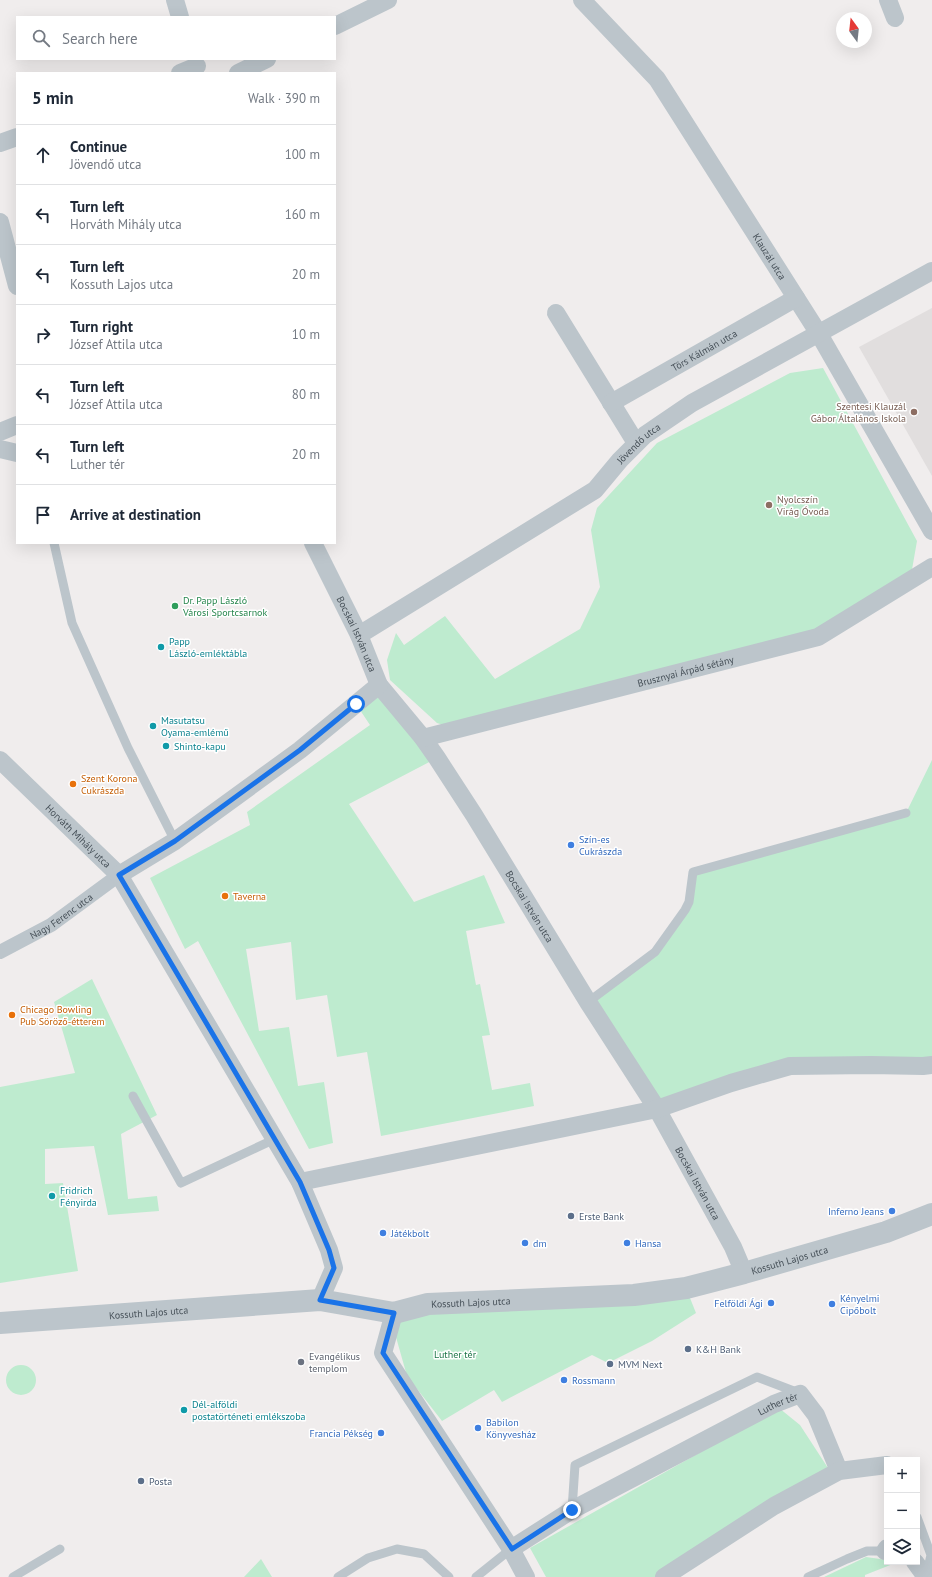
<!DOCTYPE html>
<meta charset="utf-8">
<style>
:root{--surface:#fff;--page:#f6f6f7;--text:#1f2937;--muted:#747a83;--line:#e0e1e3}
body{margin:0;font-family:"PT Sans",sans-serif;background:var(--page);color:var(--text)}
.controls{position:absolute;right:12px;bottom:12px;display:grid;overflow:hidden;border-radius:0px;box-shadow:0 4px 16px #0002}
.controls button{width:36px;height:36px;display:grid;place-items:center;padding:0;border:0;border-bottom:1px solid var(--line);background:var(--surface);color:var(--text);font:20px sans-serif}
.compass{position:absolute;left:836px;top:12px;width:36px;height:36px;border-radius:50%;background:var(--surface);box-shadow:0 4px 16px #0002;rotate:345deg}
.stop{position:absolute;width:12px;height:12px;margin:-9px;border:3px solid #1a73e8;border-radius:50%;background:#fff}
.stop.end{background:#1a73e8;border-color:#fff;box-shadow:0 1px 4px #0008}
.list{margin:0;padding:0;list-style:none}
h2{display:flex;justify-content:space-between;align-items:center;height:52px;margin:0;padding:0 16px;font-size:17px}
h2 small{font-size:13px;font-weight:400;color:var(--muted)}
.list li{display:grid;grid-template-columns:26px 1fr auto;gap:12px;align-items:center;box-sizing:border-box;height:60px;padding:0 16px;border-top:1px solid var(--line)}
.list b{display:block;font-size:15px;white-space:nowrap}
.list p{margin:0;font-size:13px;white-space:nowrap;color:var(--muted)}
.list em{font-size:13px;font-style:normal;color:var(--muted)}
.icon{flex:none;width:22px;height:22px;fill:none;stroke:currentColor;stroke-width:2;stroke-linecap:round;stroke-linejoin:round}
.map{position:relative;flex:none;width:932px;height:1577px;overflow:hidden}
.search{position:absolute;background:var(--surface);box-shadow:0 4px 16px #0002;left:16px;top:16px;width:320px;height:44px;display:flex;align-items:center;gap:10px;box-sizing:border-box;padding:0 14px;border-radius:0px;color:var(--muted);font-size:15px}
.panel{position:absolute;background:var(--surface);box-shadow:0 4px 16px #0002;left:16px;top:72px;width:320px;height:472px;border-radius:0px}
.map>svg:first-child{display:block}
.education{fill:#e1dede}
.green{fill:#beebcf}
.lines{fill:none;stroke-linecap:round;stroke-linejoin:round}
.service{stroke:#bcc5cb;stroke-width:9}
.pedestrian{stroke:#bcc5cb;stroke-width:14}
.minor{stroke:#bcc5cb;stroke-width:18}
.tertiary{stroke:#bcc5cb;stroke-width:22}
.route{stroke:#1a73e8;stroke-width:5}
.education-dot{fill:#8d6e63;stroke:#fff;stroke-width:1.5}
.leisure-dot{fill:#2e9e5b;stroke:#fff;stroke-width:1.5}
.culture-dot{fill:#0f9aa8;stroke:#fff;stroke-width:1.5}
.food-dot{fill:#e8710a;stroke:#fff;stroke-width:1.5}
.shop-dot{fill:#3f7fe0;stroke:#fff;stroke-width:1.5}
.service-dot{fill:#5c6f8a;stroke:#fff;stroke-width:1.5}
.worship-dot{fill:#6b7280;stroke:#fff;stroke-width:1.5}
.labels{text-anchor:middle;stroke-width:3;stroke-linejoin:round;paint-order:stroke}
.street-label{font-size:10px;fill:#475159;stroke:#fff}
.education-label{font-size:10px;fill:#785e54;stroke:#fff;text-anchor:end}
.leisure-label{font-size:10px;fill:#27864d;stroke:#fff;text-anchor:start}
.culture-label{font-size:10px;fill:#0d838f;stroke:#fff;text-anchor:start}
.food-label{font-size:10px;fill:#c56008;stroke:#fff;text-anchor:start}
.shop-label{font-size:10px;fill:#366cbe;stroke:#fff;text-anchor:start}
.service-label{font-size:10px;fill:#4e5e75;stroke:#fff;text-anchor:start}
.park-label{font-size:10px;fill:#1d7548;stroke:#fff}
.worship-label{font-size:10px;fill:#5b616d;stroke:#fff;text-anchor:start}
</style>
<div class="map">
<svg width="932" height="1577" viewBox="0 0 932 1577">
<rect width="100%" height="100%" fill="#f0eded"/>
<path class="education" d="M932,308V476L859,347Z"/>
<path class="green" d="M823,368L917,541L910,581L818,637L456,729L437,723L390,680L387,660L396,633L404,645L445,616L495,679L580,629L600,587L591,530L597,508L657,443L790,373Z
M379,685L437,758L349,804L414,902L484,875L505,923L466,931L476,985L480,984L490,1035L482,1036L492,1090L530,1083L534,1106L381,1136L367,1052L337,1057L327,995L296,1000L291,942L246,949L259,1031L289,1027L298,1086L324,1082L333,1143L309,1149L198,941L185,949L150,878L250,825L247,812L370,725L356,704Z
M932,760V1065L790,1066L657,1109L588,1002L655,952L685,910L693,872L906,813Z
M92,979L157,1115L121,1134L128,1199L157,1196L159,1211L108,1215L94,1146L45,1149V1184L63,1183L78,1271L0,1283V1087L75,1073L54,1002Z
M686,1288L696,1313L652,1341L608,1363L592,1355L502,1402L494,1390L442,1421L407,1376L392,1323L428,1304Z
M6 1380a15 15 0 1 1 30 0a15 15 0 1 1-30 0Z
M779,1408L800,1425L828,1468L659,1577H546L530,1548Z
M866,1557L887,1560V1562H898L865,1575V1577H824Z
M261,1559L272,1577H244Z"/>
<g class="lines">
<path class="service" d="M54,543L72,623L128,748L175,841
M588,1002L655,952L685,910L689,902L693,872L906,813
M133,1096L181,1183L275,1139
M572,1510L575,1465L757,1377L799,1393
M917,1517L931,1555L926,1577
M13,1577L60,1549
M338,1577L368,1558L397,1549L424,1554L449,1577
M476,1577L511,1549
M808,1577L847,1559L867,1551H885"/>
<path class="pedestrian" id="s1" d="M0,952L51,925L119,875"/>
<g class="minor">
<path d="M175,0L180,17"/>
<path id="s2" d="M582,0L657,79L819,334L932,531"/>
<path d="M888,0L895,18"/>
<path d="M335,26L388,0"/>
<path d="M180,73L197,66"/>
<path d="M238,73L267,59"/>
<path d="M0,143L17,137"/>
<path d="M0,222L17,286"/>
<path d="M556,313L636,443"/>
<path id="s3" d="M611,403L796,298"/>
<path d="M0,432L17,425"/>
<path d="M0,449L17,453"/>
<path id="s4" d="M313,543L359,635L379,685L423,738L437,758L474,815L588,1002L657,1109L733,1247L744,1273"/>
<path id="s5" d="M359,635L595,490L620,460L645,435L692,403L932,271"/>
<path id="s6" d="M423,738L818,637L932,567"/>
<path id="s7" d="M0,760L119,875L300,1182L329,1250L334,1268L320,1300"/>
<path d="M119,875L175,841L300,750L379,685"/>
<path d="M300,1182L657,1109L731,1083L790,1066L871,1065L923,1066L932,1065"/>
<path d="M394,1313L383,1353L511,1549L526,1577"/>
<path d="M887,1548L885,1551H887"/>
<path id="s8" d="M511,1549L572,1510L774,1404L800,1394L816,1415L839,1471"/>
<path d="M915,1562L926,1577"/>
<path d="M664,1577L774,1506L839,1471L887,1465"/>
</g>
<path class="tertiary" id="s9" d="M0,1323L320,1300L394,1313L428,1304L634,1295L686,1288L744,1273L886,1232L932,1214"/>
</g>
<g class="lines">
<path class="route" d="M356,704L300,750L175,841L119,875L300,1182L329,1250L334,1268L320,1300L394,1313L383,1353L512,1549L572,1510"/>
</g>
<g class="education-dot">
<circle cx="914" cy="412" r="4"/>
<circle cx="769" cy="505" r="4"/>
</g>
<circle class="leisure-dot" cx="175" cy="606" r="4"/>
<g class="culture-dot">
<circle cx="161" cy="647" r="4"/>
<circle cx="153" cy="726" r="4"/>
<circle cx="166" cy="746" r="4"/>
<circle cx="52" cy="1196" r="4"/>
<circle cx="184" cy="1410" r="4"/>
</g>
<g class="food-dot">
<circle cx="73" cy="784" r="4"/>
<circle cx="225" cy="896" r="4"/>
<circle cx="12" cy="1015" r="4"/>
</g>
<g class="shop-dot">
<circle cx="571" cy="845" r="4"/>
<circle cx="892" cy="1211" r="4"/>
<circle cx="383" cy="1233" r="4"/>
<circle cx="525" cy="1243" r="4"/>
<circle cx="627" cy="1243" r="4"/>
<circle cx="771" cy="1303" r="4"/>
<circle cx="832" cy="1304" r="4"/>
<circle cx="564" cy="1380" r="4"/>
<circle cx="478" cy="1428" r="4"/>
<circle cx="381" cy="1433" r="4"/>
</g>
<g class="service-dot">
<circle cx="571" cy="1216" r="4"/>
<circle cx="688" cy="1349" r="4"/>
<circle cx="610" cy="1364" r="4"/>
<circle cx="141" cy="1481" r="4"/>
</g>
<circle class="worship-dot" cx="301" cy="1362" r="4"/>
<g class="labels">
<g class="street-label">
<text dy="4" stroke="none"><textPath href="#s2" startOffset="319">Klauzál utca</textPath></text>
<text dy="4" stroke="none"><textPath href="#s3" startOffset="107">Törs Kálmán utca</textPath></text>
<text dy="4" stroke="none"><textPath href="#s5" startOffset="341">Jövendő utca</textPath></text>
<text dy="4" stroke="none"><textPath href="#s4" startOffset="101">Bocskai István utca</textPath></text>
<text dy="4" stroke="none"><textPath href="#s6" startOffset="271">Brusznyai Árpád sétány</textPath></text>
<text dy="4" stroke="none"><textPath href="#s7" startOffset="109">Horváth Mihály utca</textPath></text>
<text dy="4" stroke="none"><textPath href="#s4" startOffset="425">Bocskai István utca</textPath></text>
<text dy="4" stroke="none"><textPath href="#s1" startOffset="71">Nagy Ferenc utca</textPath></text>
<text dy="4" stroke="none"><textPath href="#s4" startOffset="749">Bocskai István utca</textPath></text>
<text dy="4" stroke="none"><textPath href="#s9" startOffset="797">Kossuth Lajos utca</textPath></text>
<text dy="4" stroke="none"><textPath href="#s9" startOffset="474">Kossuth Lajos utca</textPath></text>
<text dy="4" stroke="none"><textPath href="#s9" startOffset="149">Kossuth Lajos utca</textPath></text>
<text dy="4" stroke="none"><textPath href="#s8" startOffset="304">Luther tér</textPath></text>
</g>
<g class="education-label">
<text x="906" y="410">Szentesi Klauzál<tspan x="906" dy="12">Gábor Általános Iskola</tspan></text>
<text x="777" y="503" text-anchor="start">Nyolcszín<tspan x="777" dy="12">Virág Óvoda</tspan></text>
</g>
<g class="leisure-label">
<text x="183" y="604">Dr. Papp László<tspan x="183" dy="12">Városi Sportcsarnok</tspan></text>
</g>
<g class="culture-label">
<text x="169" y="645">Papp<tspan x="169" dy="12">László-emléktábla</tspan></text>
<text x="161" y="724">Masutatsu<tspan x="161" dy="12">Oyama-emlémű</tspan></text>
<text x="174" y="750">Shinto-kapu</text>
<text x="60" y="1194">Fridrich<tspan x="60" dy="12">Fényirda</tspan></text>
<text x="192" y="1408">Dél-alföldi<tspan x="192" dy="12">postatörténeti emlékszoba</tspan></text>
</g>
<g class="food-label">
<text x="81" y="782">Szent Korona<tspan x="81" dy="12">Cukrászda</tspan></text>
<text x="233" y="900">Taverna</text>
<text x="20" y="1013">Chicago Bowling<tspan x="20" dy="12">Pub Söröző-étterem</tspan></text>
</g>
<g class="shop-label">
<text x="579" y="843">Szín-es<tspan x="579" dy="12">Cukrászda</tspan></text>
<text x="884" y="1215" text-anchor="end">Inferno Jeans</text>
<text x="391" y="1237">Játékbolt</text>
<text x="533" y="1247">dm</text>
<text x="635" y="1247">Hansa</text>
<text x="840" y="1302">Kényelmi<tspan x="840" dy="12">Cipőbolt</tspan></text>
<text x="763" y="1307" text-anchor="end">Felföldi Ági</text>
<text x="572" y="1384">Rossmann</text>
<text x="486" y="1426">Babilon<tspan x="486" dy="12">Könyvesház</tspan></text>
<text x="373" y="1437" text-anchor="end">Francia Pékség</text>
</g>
<g class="service-label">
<text x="579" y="1220">Erste Bank</text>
<text x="696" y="1353">K&amp;H Bank</text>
<text x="618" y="1368">MVM Next</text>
<text x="149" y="1485">Posta</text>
</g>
<g class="park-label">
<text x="455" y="1358">Luther tér</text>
</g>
<g class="worship-label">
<text x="309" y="1360">Evangélikus<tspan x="309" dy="12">templom</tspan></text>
</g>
</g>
</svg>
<div class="controls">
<button>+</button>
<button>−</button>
<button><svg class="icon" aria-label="layers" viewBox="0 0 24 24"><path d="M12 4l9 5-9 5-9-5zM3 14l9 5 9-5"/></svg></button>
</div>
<svg class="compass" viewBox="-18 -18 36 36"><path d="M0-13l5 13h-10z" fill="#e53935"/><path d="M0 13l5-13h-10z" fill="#747a83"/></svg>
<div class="stop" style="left:356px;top:704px"></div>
<div class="stop end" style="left:572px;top:1510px"></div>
<div class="search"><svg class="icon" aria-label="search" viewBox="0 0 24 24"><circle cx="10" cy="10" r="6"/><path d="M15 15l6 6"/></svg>Search here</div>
<section class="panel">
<h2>5 min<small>Walk · 390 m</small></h2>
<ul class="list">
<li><svg class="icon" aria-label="ahead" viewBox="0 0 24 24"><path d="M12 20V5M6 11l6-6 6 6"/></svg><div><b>Continue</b><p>Jövendő utca</p></div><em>100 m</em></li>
<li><svg class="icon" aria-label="left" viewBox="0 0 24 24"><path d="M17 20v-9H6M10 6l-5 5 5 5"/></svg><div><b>Turn left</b><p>Horváth Mihály utca</p></div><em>160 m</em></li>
<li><svg class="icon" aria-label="left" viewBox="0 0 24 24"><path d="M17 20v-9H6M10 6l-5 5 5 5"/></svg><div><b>Turn left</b><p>Kossuth Lajos utca</p></div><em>20 m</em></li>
<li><svg class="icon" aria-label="right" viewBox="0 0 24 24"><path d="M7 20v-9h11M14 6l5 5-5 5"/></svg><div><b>Turn right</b><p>József Attila utca</p></div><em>10 m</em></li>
<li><svg class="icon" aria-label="left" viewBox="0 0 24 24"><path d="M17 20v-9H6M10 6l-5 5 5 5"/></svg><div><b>Turn left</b><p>József Attila utca</p></div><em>80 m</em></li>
<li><svg class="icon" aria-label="left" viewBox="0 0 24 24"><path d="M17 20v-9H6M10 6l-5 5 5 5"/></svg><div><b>Turn left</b><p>Luther tér</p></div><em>20 m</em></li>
<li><svg class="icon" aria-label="arrive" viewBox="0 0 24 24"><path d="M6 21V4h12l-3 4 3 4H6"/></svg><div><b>Arrive at destination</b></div></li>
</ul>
</section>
</div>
